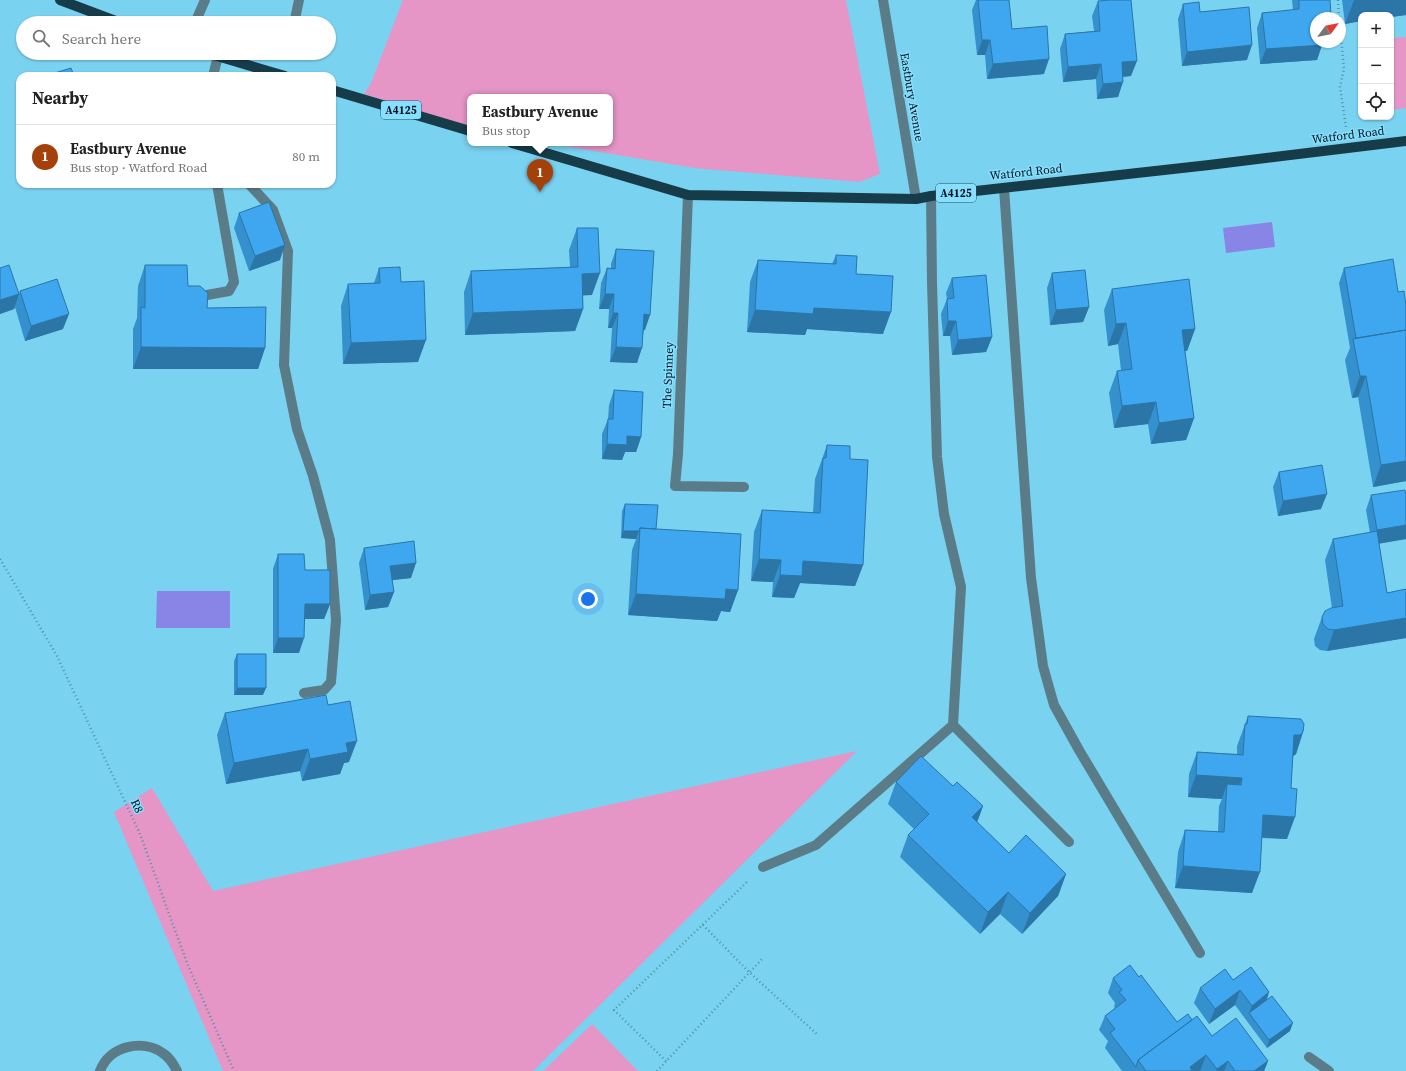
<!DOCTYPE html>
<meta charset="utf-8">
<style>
:root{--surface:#fff;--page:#f2f2f2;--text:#222;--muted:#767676;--line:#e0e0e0;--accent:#a44009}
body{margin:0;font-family:"Source Serif 4",serif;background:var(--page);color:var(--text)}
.controls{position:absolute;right:12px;top:12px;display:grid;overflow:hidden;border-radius:8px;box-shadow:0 1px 3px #0004}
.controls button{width:36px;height:36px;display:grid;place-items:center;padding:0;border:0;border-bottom:1px solid var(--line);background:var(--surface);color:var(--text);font:20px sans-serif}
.compass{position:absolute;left:1310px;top:12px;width:36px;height:36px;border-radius:50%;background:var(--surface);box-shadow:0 1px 3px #0004;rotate:57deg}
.you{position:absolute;left:588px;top:599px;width:14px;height:14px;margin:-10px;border:3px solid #fff;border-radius:50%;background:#1a73e8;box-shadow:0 0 0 6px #1a73e833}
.badge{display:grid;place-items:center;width:26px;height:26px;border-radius:50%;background:var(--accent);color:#fff;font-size:13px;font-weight:700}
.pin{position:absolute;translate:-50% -33px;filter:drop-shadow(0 1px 2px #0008)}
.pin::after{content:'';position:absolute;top:21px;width:14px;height:12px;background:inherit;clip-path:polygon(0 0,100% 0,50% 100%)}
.popup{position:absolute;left:467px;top:94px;width:146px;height:52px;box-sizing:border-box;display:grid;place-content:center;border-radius:8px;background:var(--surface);filter:drop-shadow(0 1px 3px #0005);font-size:13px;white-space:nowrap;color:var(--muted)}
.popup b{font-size:15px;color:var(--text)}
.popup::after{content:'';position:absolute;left:50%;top:100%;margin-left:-8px;border:8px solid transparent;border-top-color:var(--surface)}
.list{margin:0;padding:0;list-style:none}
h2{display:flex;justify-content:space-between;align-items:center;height:52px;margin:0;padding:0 16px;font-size:17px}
h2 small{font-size:13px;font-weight:400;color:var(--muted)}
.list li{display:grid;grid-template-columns:26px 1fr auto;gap:12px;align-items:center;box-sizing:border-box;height:64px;padding:0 16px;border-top:1px solid var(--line)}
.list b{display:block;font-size:15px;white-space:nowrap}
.list p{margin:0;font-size:13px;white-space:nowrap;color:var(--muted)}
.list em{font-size:13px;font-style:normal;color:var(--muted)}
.icon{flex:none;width:22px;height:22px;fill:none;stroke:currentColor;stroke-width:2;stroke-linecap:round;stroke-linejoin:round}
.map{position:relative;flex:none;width:1406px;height:1071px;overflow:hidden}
.search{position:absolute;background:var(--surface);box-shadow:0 1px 3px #0004;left:16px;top:16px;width:320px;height:44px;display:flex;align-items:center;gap:10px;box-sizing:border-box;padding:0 14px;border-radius:22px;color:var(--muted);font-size:15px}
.panel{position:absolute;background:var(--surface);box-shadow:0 1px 3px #0004;left:16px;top:72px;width:320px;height:116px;border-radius:12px}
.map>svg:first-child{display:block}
.green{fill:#e595c6}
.water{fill:#8885e6}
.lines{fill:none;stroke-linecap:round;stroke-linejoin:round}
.path{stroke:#5192a9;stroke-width:2.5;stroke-dasharray:1 3;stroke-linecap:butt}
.minor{stroke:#5a7c88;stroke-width:10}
.major{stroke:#163c49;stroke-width:10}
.wall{fill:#3590ce}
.shaded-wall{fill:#2b75a7}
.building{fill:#3ea7ef;stroke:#2b75a7}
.labels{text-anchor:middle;stroke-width:3;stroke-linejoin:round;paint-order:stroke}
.shield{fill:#87dfff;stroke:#28505f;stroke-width:1}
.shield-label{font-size:11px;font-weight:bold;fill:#00121b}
.street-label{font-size:12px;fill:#00121b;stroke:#87dfff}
</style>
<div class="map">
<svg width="1406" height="1071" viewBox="0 0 1406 1071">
<rect width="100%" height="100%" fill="#7ad2f1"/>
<path class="green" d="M403,0H846L880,174L859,182L694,168L547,143H610V97H470V127L364,94L371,83Z
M1406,37V108L1391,110V38Z
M857,751L533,1071H223L114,812L152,788L213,891Z
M592,1024L638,1071H543Z"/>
<path class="water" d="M1272,222L1275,247L1226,253L1223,228Z
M157,591H230V628H156Z"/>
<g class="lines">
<path class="path" d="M1338,0L1339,18
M1340,27L1344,69L1340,87L1346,127
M0,559L57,656L140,834L187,963L234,1071
M703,925L749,972L818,1035
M666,1061L614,1010L748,881
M657,1071L763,958"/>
<path class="minor" d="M883,0L916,199
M295,19L299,0
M195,23L205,0
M213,76L218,56
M249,184L273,210L288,251L284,365L297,429L313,476L330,540L336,620L331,682L324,690L304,693
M1004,188L1031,578L1043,666L1054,705L1079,750L1200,953
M688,195L678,454L675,486L744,487
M931,196L932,282L937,457L944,514L961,587L953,725L1069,842
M207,295L229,291L234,282L217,184
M763,867L816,845L953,725
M1309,1057L1329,1071
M100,1071C109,1046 143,1038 164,1054C170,1058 174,1065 177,1071"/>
<path class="major" d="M60,0L121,23
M207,53L285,76
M332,90L470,131
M512,143L688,195L916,199L931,196L1209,165L1406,141"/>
</g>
<path class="wall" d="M976,0H978L1012,29L1044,74L987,79L985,55H977L972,10Z
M1292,0H1330L1316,18L1322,45L1317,60L1260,64L1257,28L1262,13L1293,10Z
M1342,0H1406V15L1391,17L1361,15V21L1345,24Z
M1098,1L1131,76L1123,77L1118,97L1097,99L1096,79L1063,82L1060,49L1065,34L1094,31L1092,16Z
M1183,4L1200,12L1247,60L1182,66L1178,19Z
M239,213L280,260L249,271L234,228Z
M577,228L592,295H583V309L575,331L465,335L464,292L471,271L570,267L569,250Z
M616,249L645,330H644L637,363L610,362L612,328H608L609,309H599L601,283L607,268H611V264Z
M836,255L856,274L883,334L807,329L805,335L747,332L750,282L758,260L832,264Z
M145,265L188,286L207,308L265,348L258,369H133V329L137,318L138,286Z
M0,268L19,294L20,291L63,329L25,341L15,307L14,309L0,314Z
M379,268L401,282L418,362L343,364L341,306L348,284L374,283Z
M1344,268L1398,292L1406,305V481L1373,487L1358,397L1352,398L1345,360L1350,348L1339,283Z
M1052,273L1089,307L1083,322L1050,325L1047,288Z
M952,278L992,337L986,352L952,355L950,336H943L941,314L947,299L946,293Z
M1112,289L1195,329L1187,351H1185L1194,418L1186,440L1151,444L1148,424L1114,428L1109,393L1117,371L1121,370L1118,344L1108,346L1104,310Z
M614,390L641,437L636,452H625L622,460L602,459V434L608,419L609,405Z
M827,445L850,459L863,565L855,586L800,583L794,598L772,597L773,582L751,581L754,532L762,510L813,513L815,479Z
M1279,472L1321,509L1278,516L1273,487Z
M1371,495L1406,539L1379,543L1387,593L1406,589V638L1327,651L1320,650L1315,646L1314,639L1322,617L1332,608L1325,560L1333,539L1370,533L1366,510Z
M625,504L656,529L738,590L730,612L721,611L717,621L628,615L632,550L636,539L621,538L622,511Z
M364,548L411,578L392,580L394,592L388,607L365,610L359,563Z
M278,554L305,570L330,604L324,619H304L299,653H273V569Z
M237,654L263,695H234V661Z
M225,713L349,762L344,763L340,774L302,781L300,771L226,784L217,735Z
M1248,716L1303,732L1296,754L1293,756L1287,839L1262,838L1252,893L1175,888L1178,852L1185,830L1218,832L1219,806L1222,799L1188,797L1189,774L1197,752L1237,754V746Z
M896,782L953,786L983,806L977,822L1009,853L1066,874L1058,896L1022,934L1000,914L980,934L900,857L908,835L914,829L888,804Z
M1139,977L1177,1022L1192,1020L1212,1036L1268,1061L1264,1071H1122L1105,1048L1108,1041L1099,1030L1105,1016L1115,1008L1114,1007L1115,1003L1108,993L1113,978Z
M1233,980L1269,992L1267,1000L1290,1031L1267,1048L1235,1005L1209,1024L1194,1003L1200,988Z"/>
<path class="shaded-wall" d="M1354,0H1406V15L1391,17V15H1361V21L1345,24Z
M1331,15L1330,18H1319L1320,16Z
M982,40H990L985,55H977Z
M1252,45L1247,60L1182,66L1187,52Z
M1322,45L1317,60L1260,64L1266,49Z
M1049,59L1044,74L987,79L993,64Z
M1137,61L1131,76L1116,77L1122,62Z
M1101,64L1096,79L1063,82L1068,67Z
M1123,82L1118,97L1097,99L1103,84Z
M285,245L280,260L249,271L255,256Z
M600,273L592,295L574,296L582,274Z
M19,294L14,309L0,314V300Z
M605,294H614L609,309H599Z
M1089,307L1083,322L1050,325L1056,310Z
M814,308L891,312L883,334L807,329L805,335L747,332L755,310Z
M583,309L575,331L465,335L473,313Z
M613,313H618L612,328H608Z
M69,314L63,329L25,341L31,326Z
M644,314L650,315L645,330L639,329Z
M948,321H956L950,336H943Z
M1126,323L1118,344L1108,346L1116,324Z
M1195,329L1187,351L1174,352L1182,330Z
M992,337L986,352L952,355L958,340Z
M426,340L418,362L343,364L351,343Z
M141,347L265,348L258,369H133Z
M616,347L642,348L637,363L610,362Z
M1360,376H1366L1358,397L1352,398Z
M1156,402L1148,424L1114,428L1122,406Z
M1194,418L1186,440L1151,444L1159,423Z
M627,436L641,437L636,452H625L622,460L602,459L607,444Z
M1406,461V481L1373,487L1381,465Z
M1327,494L1321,509L1278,516L1283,501Z
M1406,525V539L1372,545L1377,530Z
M623,531H639L636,539L621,538Z
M759,559L781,560L773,582L751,581Z
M803,561L863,565L855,586L800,583L794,598L772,597L780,575Z
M416,563L411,578L385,581L390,566Z
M726,589L738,590L730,612L721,611L717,621L628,615L636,594Z
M394,592L388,607L365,610L370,595Z
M305,604H330L324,619H299Z
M1406,618V638L1327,651L1334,630Z
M278,638H304L299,653H273Z
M237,688H266L263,695H234Z
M1303,732L1296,754L1292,757L1294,735Z
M357,741L349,762L344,763L340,774L302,781L310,759L346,743Z
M308,749L300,771L226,784L234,763Z
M1196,775L1242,778L1234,800L1227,784L1222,799L1188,797Z
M983,806L975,828L972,817Z
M1263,815L1295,817L1287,839L1256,837Z
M1183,866L1260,872L1252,893L1175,888Z
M1066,874L1058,896L1022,934L1030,913Z
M1008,892L1000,914L980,934L988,912Z
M1240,990L1235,1005L1209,1024L1215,1009Z
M1269,992L1264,1007L1249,1013L1252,1006Z
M1293,1023L1290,1031L1267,1048L1269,1040Z
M1206,1055L1200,1071H1188L1190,1067Z
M1228,1061L1224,1071H1216L1217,1069Z
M1268,1061L1264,1071H1254Z"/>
<path class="building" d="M978,0H1009L1012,29L1047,26L1049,59L993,64L990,40H982Z
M1110,0H1131L1137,61L1122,62L1123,82L1103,84L1101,64L1068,67L1065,34L1100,31L1098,1Z
M1299,0H1330L1331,15L1320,16V18H1316V42H1322V45L1266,49L1262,13L1299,9Z
M1199,2L1200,12L1249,7L1252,45L1187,52L1183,4Z
M71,68L74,76H45Z
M269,202L285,245L255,256L239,213Z
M577,228H598L600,273L582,274L583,309L473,313L471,271L578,267Z
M616,249L654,251L650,315L644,314L642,348L616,347L618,313H613L614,294H605L607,268L615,269Z
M836,255L857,256L856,274L893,276L891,312L814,308L813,314L755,310L758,260L836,264Z
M1393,259L1398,292L1404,291L1406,305V330L1356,338L1344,268Z
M9,265L19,294L0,300V268Z
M145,265H187L188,286H200L208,293L207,308L266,307L265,348L141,347V307L145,308Z
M400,267L401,282L424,281L426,340L351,343L348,284L380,283L379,268Z
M1085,270L1089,307L1056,310L1052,273Z
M986,275L992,337L958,340L956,321H948L947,299L954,298L952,278Z
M57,279L69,314L31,326L20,291Z
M1189,279L1195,329L1182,330L1194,418L1159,423L1156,402L1122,406L1117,371L1132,369L1126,323L1116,324L1112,289Z
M1406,330V461L1381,465L1366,376H1360L1353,339Z
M614,390L643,392L641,437L627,436V445L607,444L608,419H613Z
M827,445L850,446V459L868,460L863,565L803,561L802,576L780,575L781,560L759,559L762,510L820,513L823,458H826Z
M1322,465L1327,494L1283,501L1279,472Z
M1405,490L1406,495V525L1377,530L1371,495Z
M625,504L658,505L656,529L640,528L639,531H623Z
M640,528L741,534L738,590L726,589L725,599L636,594Z
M1377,531L1387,593L1406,589V618L1334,630L1328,629L1323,624L1322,617L1325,611L1331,608L1343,606L1333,539Z
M414,541L416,563L390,566L394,592L370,595L364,548Z
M278,554H304L305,570H330V604H305L304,638H278Z
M237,654H266V688H237Z
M326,695L328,705L350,701L357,741L346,743L348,752L310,759L308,749L234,763L225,713Z
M1248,716L1301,719L1304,724L1303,732L1300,735H1294L1291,788L1297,789L1295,817L1263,815L1260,872L1183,866L1185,830L1224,832L1227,784L1241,785L1242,778L1196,775L1197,752L1243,755L1245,724H1247Z
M921,756L953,786L957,782L983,806L972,817L1009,853L1026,835L1066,874L1030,913L1008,892L988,912L908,835L929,814L896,782Z
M1130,965L1139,977L1141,975L1177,1022L1188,1014L1192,1020L1138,1060L1136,1067L1110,1033L1115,1029L1105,1016L1126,1000L1119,992L1122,990L1113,978Z
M1251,967L1269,992L1252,1006L1240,990L1215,1009L1200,988L1225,969L1233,980Z
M1272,996L1293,1023L1269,1040L1249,1013Z
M1197,1016L1212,1036L1236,1018L1268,1061L1254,1071H1235L1228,1061L1217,1069L1206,1055L1190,1067L1192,1071H1146L1138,1060Z"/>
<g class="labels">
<g class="shield">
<rect x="381" y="101" width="40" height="18" rx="3"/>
<rect x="936" y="184" width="40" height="18" rx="3"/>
</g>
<g class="shield-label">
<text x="401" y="114">A4125</text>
<text x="956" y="197">A4125</text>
</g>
<g class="street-label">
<text transform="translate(912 97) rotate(80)" y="4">Eastbury Avenue</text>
<text transform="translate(1348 135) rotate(-7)" y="4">Watford Road</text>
<text transform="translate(1026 172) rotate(-6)" y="4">Watford Road</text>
<text transform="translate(668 375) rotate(-88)" y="4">The Spinney</text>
<text transform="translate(137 806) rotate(65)" y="4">R8</text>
</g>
</g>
</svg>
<div class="controls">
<button>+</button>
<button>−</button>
<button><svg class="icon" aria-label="locate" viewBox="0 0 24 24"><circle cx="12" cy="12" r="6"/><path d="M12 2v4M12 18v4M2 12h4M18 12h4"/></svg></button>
</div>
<svg class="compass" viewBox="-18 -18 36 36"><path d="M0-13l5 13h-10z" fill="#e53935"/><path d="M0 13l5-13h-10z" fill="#767676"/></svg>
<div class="you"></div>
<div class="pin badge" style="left:540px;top:192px">1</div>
<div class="popup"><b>Eastbury Avenue</b>Bus stop</div>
<div class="search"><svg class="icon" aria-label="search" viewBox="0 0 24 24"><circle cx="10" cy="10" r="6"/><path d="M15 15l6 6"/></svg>Search here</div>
<section class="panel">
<h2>Nearby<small></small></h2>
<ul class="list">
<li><span class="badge">1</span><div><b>Eastbury Avenue</b><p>Bus stop · Watford Road</p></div><em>80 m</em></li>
</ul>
</section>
</div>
